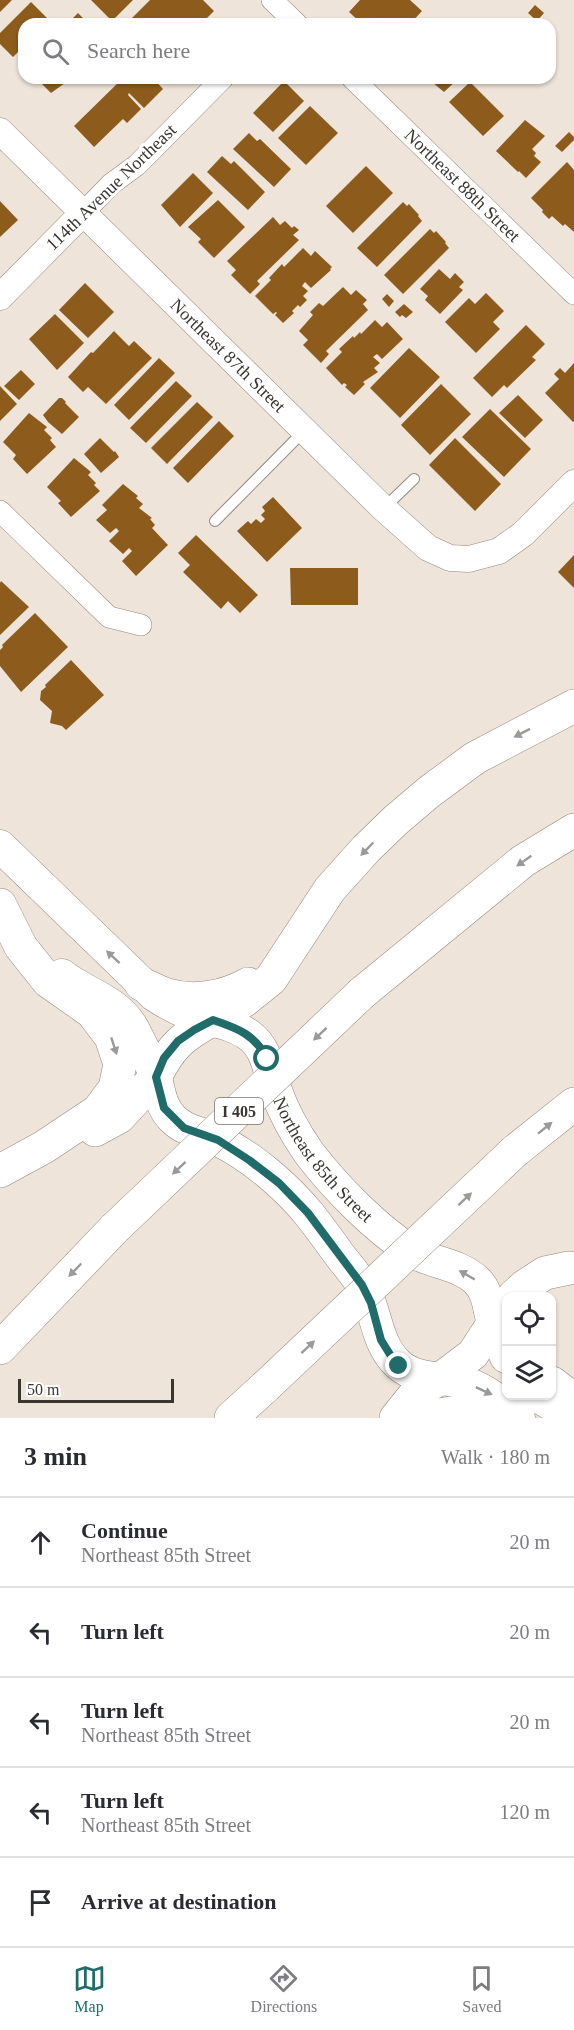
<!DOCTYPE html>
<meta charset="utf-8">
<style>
:root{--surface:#fff;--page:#f7f7f7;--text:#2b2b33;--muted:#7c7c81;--line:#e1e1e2;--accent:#206c6b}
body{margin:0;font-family:"Times New Roman",serif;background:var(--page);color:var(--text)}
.controls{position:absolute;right:18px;bottom:18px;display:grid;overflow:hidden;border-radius:12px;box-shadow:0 2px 4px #0004}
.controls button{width:54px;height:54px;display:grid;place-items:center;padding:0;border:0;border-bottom:2px solid var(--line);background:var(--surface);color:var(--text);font:30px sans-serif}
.scale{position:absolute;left:18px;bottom:15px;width:156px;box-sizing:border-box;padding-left:6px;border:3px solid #393530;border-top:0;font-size:16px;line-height:21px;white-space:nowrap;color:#393530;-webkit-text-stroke:4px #fff;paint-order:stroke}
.stop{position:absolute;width:18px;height:18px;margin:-14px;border:4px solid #206c6b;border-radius:50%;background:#fff}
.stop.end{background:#206c6b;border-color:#fff;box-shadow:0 2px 6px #0008}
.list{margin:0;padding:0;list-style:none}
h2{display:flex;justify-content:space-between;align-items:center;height:78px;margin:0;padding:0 24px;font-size:26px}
h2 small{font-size:20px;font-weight:400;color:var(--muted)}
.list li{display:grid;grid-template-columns:39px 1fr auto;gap:18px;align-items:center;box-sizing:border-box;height:90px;padding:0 24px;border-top:2px solid var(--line)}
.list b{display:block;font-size:22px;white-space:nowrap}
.list p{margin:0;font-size:20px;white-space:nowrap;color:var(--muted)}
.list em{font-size:20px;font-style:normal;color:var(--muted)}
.icon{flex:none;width:33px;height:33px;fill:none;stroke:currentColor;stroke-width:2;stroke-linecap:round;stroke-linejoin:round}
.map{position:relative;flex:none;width:574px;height:1418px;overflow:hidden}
.search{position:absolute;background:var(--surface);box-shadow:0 2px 4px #0004;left:18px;right:18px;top:18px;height:66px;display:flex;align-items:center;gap:15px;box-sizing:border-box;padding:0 21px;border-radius:18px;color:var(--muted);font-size:22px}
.sheet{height:528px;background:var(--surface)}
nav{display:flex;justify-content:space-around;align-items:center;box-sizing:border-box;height:84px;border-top:2px solid var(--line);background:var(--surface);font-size:16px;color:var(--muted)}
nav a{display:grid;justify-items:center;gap:3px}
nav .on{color:var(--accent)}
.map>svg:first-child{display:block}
.building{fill:#8d5c1d}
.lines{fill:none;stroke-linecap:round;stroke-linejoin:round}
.service-casing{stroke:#93897f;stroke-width:12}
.minor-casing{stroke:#93897f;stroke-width:22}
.tertiary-casing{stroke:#93897f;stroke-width:27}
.primary-casing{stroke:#93897f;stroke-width:33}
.motorway-casing{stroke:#93897f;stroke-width:34}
.service{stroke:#fff;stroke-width:10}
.minor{stroke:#fff;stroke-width:21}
.tertiary{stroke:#fff;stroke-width:26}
.primary{stroke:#fff;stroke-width:32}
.motorway{stroke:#fff;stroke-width:33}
.motorway-bridge-casing{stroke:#93897f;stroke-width:34;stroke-linecap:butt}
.motorway-bridge{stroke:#fff;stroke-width:33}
.oneway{fill:#9c9a98}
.route{stroke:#206c6b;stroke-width:8}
.labels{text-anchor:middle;stroke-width:6;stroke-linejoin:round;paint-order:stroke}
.shield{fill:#fff;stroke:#74726e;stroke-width:1.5}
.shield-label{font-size:16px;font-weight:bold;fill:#393530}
.street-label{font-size:18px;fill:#393530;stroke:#fff}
</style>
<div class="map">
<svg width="574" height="1418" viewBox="0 0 574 1418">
<rect width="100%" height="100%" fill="#efe4d9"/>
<path class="building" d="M0,0H12L0,12Z
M91,0H133L112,21Z
M150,0H203L214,11L201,24H126Z
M360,0H410L422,11L410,24H362L349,12Z
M31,2L49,20L46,24H24V46L13,57L0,44V33Z
M535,5L544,13L537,21L528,13Z
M78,13L89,24H67Z
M43,78H72L51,93L39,81Z
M123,78H153L163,89L144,108L129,93L128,95L141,109L127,123L123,119L94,147L74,126Z
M427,78H459L444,92Z
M284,81L304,101L273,132L253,113Z
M470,82L504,116L483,136L449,102Z
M310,106L338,133L306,165L278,138Z
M525,120L545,136L532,149L536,153L534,156L541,162L526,178L519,171L518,172L496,151Z
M569,132L574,137V140L562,152L555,146Z
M249,133L257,141L260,139L291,169L274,187L233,149Z
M222,156L231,164L234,161L265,192L248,210L207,172Z
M567,162L574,170V232L565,224L563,226L552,216L549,219L542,212L543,210L531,198Z
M366,166L393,193L353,233L326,206Z
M193,173L213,193L180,227L161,205Z
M218,200L245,227L214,258L198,242L201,239L188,227Z
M0,201L18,220L0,237Z
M403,202L407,206L409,204L419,215L418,216L422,221L377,267L357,248Z
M273,217L280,225L285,221L292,228L294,226L299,230L293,235L299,240L257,281L260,284L250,294L231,275L236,270L227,261Z
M430,229L434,233L436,231L446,242L445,243L449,248L403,294L384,275Z
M303,248L311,256L315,251L332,267L330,269L331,270L311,288L305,282L302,286L308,291L303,296L307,300L300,307L298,305L292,311L294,313L283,323L275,315L277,313L276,312L273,314L255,296L271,280L269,278L282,264L284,267Z
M439,269L450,279L455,273L464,282L459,287L463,290L440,314L425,300L428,296L420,289Z
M85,283L114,312L88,338L59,310Z
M343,287L351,295L356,290L367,300L363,304L368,310L326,351L329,354L321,363L303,345L308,340L299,331L313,315L310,312L319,303L323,306Z
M486,293L504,311L493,322L500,329L476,353L445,322L469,298L475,304Z
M387,294L394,301L389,307L382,299Z
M404,304L413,312L406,318L402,315L400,317L395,312Z
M55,314L84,343L57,370L29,339Z
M375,320L382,327L387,322L403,339L382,359L377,354L373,357L380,363L374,368L378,372L363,382L365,384L354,395L345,387L347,385L344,383L342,385L326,368L342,352L339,349L353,336L354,338L360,332L361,334Z
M526,325L545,344L532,357L536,360L507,388L504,385L492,397L473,378Z
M114,331L129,346L134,341L152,358L106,404L88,387L83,392L68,377L91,352L93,353Z
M409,348L440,377L400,418L370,388Z
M159,358L175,373L129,420L114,405Z
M574,363V421L573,422L545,393L559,379L554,374L560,368L565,373Z
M21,370L35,384L19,400L4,386Z
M176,381L192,396L146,443L130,428Z
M441,384L471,414L430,455L401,425Z
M0,386L17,404L0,421Z
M518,395L543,420L525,438L499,413Z
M59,398H62L66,402L65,403L79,417L62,434L48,422L43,415Z
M197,402L213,417L167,464L151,448Z
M490,409L531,449L504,477L462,437Z
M29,413L47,427L44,430L52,438L50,440L56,447L27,474L13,459L16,455L3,442Z
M219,421L234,436L188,483L173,468Z
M100,438L114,452L115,451L119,457L101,473L84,454Z
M455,438L501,484L475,511L429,465Z
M74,458L91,472L88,475L96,483L94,485L100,491L71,517L58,503L61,501L47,487Z
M123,484L138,496L136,498L143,504L139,508L152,518L150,519L155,525L152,528L168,545L136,576L122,561L132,551L129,548L123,554L109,541L119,531L116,528L110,533L96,520L107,510L102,505Z
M273,497L302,528L267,562L237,531L248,521L251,524L256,519L261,523L265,519L261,515L265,511L262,507Z
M196,535L258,595L240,613L228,601L221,609L183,572L190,565L178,553Z
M574,555V588L558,572Z
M290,568H358V605H291Z
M1,581L29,607L0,635V583Z
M35,613L68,647L21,692L0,666V650L3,647L2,645Z
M71,660L104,695L66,730L62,726L50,723L52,711L40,700L41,691L46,687L45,685Z"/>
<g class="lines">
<defs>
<path id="service" d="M384,508L414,479
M215,521L305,430"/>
<g id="minor">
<path d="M272,0L297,24"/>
<path id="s1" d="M352,78L574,294"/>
<path d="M84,212L111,184L137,165L223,78"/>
<path d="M0,511L109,617L141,625"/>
</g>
<g id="tertiary">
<path id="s2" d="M0,131L383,508L428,548L450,558L469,559L499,551L523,534L574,483"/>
<path d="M0,297L84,212"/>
</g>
<g id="primary">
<path id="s3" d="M0,846L154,995C166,1003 177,1009 190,1014C210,1021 233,1023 250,1036C267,1049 268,1069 275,1088C283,1111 295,1133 309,1153C335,1187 375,1228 411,1251C431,1263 460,1264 477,1281C489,1293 488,1308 493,1323C496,1335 501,1346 506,1357"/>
<path d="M62,975C84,993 114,999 131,1025C137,1035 153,1068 156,1078C160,1094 161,1107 173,1119C186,1132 202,1132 218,1140C252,1157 285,1185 309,1214C320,1228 331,1243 341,1257C349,1267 357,1276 363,1287C377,1312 376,1344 398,1364C416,1381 444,1377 466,1383C487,1390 503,1404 519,1418"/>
<path d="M156,1077C170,1047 184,1035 213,1020"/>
<path d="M441,1378L473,1354L493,1323"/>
<path d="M537,1396L574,1418"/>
</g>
<path id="motorway" d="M0,905L21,947L48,981L92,1012L111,1037L120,1064L115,1088L98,1111L44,1147L0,1171
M141,984C150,987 159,993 168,995C194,1003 225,997 248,984
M362,993L523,861L574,830
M213,1020L245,1000L271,979L330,889L366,849L396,820L429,792L475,758L574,706
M95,1130L119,1117L156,1077
M515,1151L574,1104
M514,1296L525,1286L545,1273L569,1268
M493,1323L506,1304
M0,1348L115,1228
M552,1383L574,1400
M231,1418L265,1387
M396,1418L417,1392L441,1378
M432,1418C448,1411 466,1411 482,1418"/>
</defs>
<use href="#service" class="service-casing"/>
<use href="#minor" class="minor-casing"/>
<use href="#tertiary" class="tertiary-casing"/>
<use href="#primary" class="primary-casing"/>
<use href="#motorway" class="motorway-casing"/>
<use href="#service" class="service"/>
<use href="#minor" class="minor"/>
<use href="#tertiary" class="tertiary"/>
<use href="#primary" class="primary"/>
<use href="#motorway" class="motorway"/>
<defs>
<path id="motorway-bridge" d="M115,1228L362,993
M265,1387L515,1151"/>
</defs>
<use href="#motorway-bridge" class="motorway-bridge-casing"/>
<use href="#motorway-bridge" class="motorway-bridge"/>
</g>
<defs><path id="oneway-solid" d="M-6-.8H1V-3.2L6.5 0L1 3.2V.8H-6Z" transform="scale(1.5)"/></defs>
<g class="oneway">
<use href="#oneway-solid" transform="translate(522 733) rotate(153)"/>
<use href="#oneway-solid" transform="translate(367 849) rotate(134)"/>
<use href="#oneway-solid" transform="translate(524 861) rotate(145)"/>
<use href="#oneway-solid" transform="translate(113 957) rotate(-137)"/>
<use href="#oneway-solid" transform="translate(320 1034) rotate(137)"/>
<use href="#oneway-solid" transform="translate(114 1046) rotate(72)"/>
<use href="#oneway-solid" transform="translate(545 1128) rotate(-39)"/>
<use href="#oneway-solid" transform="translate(179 1168) rotate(137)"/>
<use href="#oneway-solid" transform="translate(465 1199) rotate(-43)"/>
<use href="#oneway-solid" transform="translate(75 1270) rotate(134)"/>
<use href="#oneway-solid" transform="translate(467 1275) rotate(-150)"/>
<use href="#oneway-solid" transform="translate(308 1347) rotate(-43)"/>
<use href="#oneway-solid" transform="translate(484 1391) rotate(25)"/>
</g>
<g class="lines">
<path class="route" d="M267,1059C256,1035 237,1028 213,1020L194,1030L178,1041L164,1058L156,1077L164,1108L184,1128L218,1140L249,1160L279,1183L308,1213L362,1285L371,1303L381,1340L391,1356L399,1366"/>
</g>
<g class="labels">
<rect class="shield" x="215" y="1098" width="48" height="26" rx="4.5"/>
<g class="shield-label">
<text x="239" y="1117">I 405</text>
</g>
<g class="street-label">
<text dy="6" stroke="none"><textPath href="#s1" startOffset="154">Northeast 88th Street</textPath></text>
<text transform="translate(111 187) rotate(-44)" y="6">114th Avenue Northeast</text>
<text dy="6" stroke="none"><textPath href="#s2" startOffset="320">Northeast 87th Street</textPath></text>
<text dy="6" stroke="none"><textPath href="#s3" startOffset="465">Northeast 85th Street</textPath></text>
</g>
</g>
</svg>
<div class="controls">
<button><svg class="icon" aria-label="locate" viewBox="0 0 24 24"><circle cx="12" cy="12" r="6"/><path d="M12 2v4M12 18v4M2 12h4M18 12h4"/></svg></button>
<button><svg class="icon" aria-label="layers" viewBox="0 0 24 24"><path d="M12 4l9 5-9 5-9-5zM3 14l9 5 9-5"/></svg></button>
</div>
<div class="scale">50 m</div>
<div class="stop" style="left:267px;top:1059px"></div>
<div class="stop end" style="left:399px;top:1366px"></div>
<div class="search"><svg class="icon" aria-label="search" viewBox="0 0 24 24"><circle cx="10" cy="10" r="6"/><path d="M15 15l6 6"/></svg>Search here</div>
</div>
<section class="sheet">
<h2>3 min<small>Walk · 180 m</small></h2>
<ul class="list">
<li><svg class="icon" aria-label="ahead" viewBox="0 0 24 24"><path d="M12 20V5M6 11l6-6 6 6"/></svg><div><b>Continue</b><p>Northeast 85th Street</p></div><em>20 m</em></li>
<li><svg class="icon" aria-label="left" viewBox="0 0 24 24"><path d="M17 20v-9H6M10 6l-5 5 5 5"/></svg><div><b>Turn left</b></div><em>20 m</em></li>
<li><svg class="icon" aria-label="left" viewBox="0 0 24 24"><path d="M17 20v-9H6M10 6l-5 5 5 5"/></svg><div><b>Turn left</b><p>Northeast 85th Street</p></div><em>20 m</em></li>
<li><svg class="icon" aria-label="left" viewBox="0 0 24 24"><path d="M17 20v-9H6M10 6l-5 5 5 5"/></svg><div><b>Turn left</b><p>Northeast 85th Street</p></div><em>120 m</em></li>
<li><svg class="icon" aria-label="arrive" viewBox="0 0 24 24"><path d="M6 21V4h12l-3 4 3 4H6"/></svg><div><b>Arrive at destination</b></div></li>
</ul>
</section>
<nav>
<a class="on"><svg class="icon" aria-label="map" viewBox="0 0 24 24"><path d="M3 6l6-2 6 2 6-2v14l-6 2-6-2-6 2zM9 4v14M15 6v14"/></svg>Map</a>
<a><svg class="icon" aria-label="directions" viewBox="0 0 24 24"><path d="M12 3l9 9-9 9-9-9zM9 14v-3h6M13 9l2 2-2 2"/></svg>Directions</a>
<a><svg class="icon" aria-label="saved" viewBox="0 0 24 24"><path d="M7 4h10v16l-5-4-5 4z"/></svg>Saved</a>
</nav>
